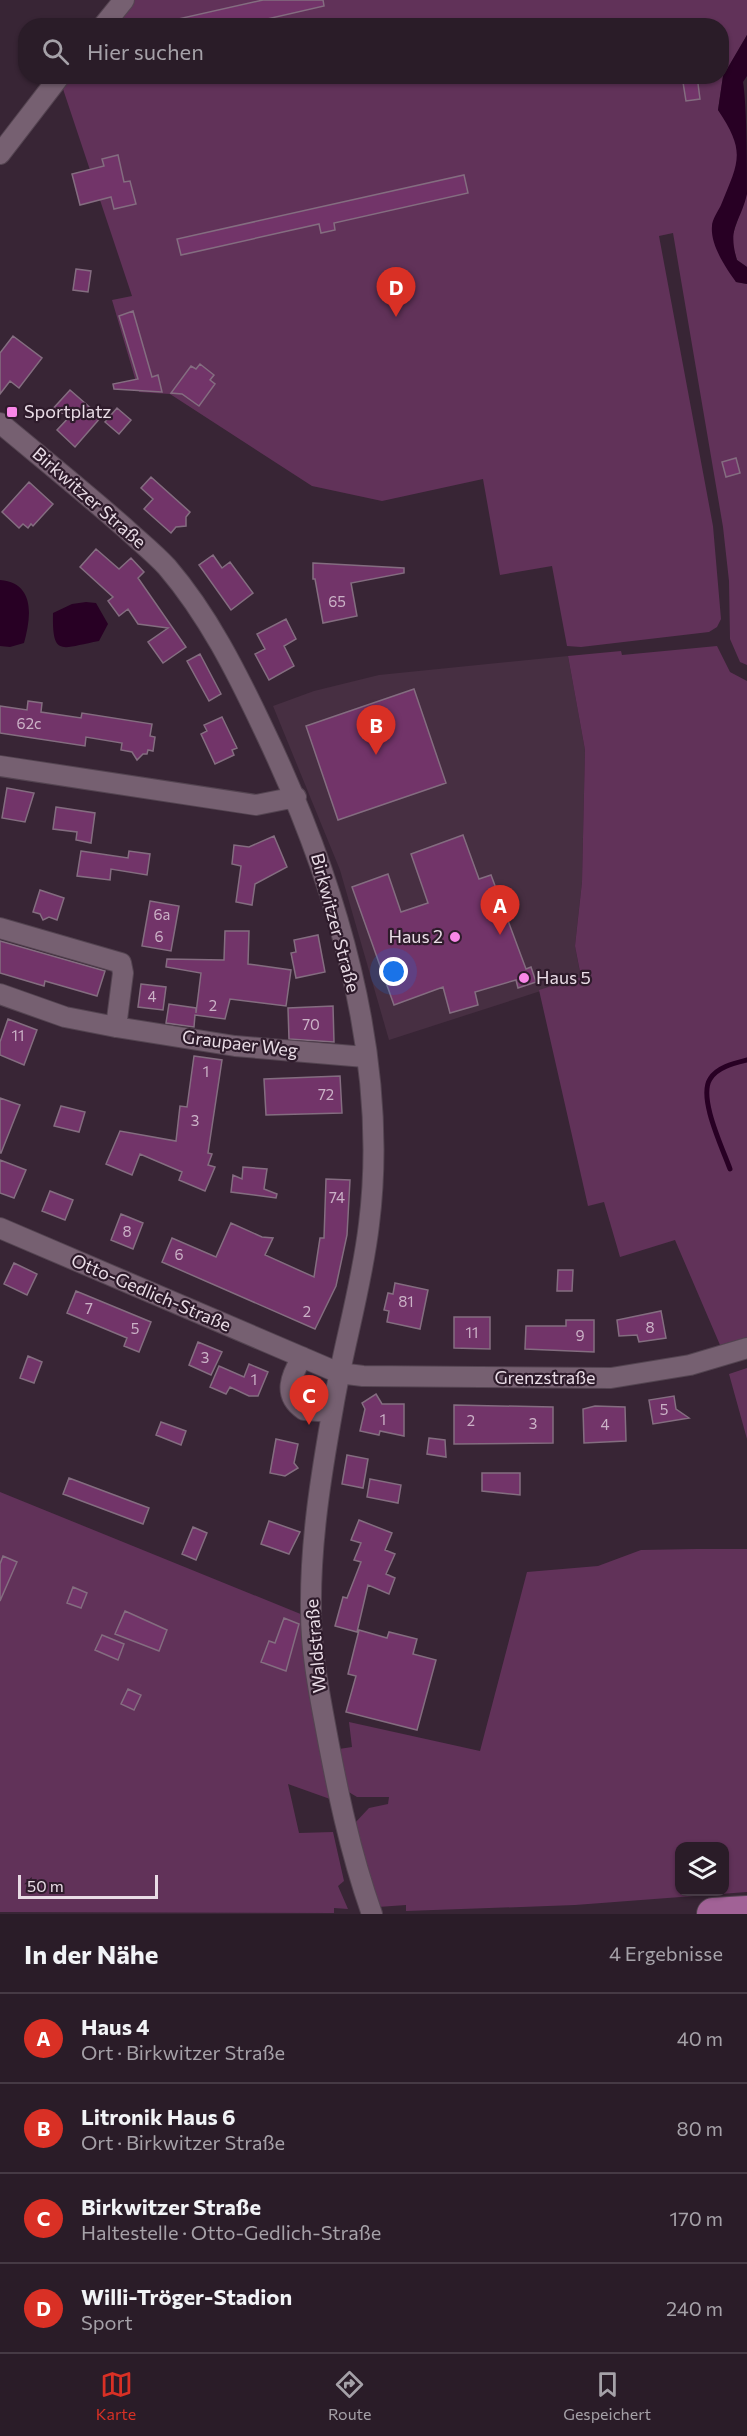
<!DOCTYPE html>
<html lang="de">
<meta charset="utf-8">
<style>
:root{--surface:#2a1c28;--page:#362934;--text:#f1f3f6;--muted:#a5a1a8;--line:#463a45;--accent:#d93025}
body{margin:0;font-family:Commissioner,sans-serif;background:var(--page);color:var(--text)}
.controls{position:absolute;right:18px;bottom:18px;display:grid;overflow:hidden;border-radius:12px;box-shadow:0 2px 4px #0004}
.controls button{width:54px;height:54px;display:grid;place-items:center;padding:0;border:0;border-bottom:2px solid var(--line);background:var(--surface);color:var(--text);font:30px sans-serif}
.scale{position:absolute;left:18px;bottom:15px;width:140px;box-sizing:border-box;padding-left:6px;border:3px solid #e9dce6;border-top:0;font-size:16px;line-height:21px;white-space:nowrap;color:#e9dce6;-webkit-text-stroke:4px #2e1b2b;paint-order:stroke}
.you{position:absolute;left:394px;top:972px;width:21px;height:21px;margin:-15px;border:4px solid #fff;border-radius:50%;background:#1a73e8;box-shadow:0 0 0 9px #1a73e833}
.badge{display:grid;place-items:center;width:39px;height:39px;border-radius:50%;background:var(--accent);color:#fff;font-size:20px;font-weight:700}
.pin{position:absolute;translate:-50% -50px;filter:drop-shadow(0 2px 3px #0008)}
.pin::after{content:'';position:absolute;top:32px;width:21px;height:18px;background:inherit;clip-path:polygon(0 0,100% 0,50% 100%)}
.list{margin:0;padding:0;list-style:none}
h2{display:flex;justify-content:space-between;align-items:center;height:78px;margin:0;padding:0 24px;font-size:26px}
h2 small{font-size:20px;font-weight:400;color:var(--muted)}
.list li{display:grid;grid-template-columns:39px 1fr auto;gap:18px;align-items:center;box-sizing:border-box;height:90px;padding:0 24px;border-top:2px solid var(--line)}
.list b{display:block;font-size:22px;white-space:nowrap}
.list p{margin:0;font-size:20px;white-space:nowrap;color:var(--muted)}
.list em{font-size:20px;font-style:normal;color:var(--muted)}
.icon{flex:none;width:33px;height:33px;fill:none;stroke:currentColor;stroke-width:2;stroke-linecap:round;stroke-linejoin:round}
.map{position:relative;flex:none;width:747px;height:1914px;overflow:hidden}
.search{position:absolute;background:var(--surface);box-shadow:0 2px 4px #0004;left:18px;right:18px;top:18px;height:66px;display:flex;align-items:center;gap:15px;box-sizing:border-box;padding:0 21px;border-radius:24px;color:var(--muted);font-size:22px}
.sheet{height:438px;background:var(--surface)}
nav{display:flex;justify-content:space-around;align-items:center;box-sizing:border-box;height:84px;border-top:2px solid var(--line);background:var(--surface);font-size:16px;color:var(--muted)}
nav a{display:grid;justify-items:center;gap:3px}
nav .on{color:var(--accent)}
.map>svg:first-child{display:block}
.built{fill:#472f42}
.green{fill:#613259;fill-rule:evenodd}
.water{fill:#280024}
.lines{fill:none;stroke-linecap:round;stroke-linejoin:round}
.stream{stroke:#280024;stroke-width:5}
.building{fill:#723469;stroke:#846d80;stroke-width:1.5}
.minor-casing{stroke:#544451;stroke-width:22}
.trunk-casing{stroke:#544451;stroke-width:34}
.minor{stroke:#766071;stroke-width:20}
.trunk{stroke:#a16296;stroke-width:32}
.poi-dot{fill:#f987e8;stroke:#2e1b2b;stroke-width:2}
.labels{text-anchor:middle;stroke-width:4.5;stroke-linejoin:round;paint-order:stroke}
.number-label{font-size:15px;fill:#cbb2c7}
.poi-label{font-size:18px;fill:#e9dce6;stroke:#2e1b2b;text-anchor:start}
.street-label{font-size:18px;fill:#e9dce6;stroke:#2e1b2b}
</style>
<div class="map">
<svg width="747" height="1914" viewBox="0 0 747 1914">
<rect width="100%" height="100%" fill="#382535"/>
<path class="built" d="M568,656L585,750L582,882L575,946L581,978L389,1040L340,870L273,706L314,691L379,675Z"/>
<path class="green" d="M134,0H747V35L723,76L718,110C727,122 737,135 738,151C740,175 721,205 712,226L736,282L747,284V665L740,662L730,639L729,581L723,527L673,233L659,236L713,526L721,619L717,627L709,632L581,647L567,646L552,566L500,575L483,479L382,501L312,486L170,394L139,392L112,300L132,296L63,89L73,76H722V26L113,25Z
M747,192V267L737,260L731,240Z
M717,646L730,672L747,681V1337L720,1345L675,1240L620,1257L604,1202L588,1206L539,990L581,977L575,946L582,882L585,750L568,656L621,651L622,655Z
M747,1368V1439L729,1374Z
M301 1389a12 12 0 1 1 24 0a12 12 0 1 1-24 0Z
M0,1492L303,1615L330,1799L288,1784L299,1833L333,1832L344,1881L338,1886L348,1909L334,1908V1913L0,1912Z
M696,1549H747V1892L575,1905L406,1911V1905L378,1907L354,1824L369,1808L388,1804L389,1797H357L347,1791L339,1749L352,1747L349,1722L480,1751L527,1572L598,1566L641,1550ZM680,1846H724V1892H680Z"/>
<path class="water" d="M747,35V76L743,82C747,107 747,169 747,194C740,224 727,227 737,260L747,267V284L736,282C726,268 710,245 712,226C712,220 718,211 721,205C739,161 746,152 718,110L723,76Z
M0,580C36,583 31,618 24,643L10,647L0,646Z
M86,602L96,603L108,624L99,641C61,648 52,658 53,613L72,604Z"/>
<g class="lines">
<path class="stream" d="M730,1169C723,1149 698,1098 710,1079C717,1067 735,1063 747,1060"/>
</g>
<path class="building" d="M263,0H323L324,6L237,26H179L178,19Z
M682,76H697L700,99L686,101Z
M118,155L124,182L130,181L136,204L114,209L111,197L80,205L72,174L104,166L102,159Z
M464,175L468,193L334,223L335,230L321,233L319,224L181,255L177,239Z
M76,269L91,271L88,292L73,290Z
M133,311L152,377L158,375L162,392L114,389L113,384L138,379L119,316Z
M13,336L42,358L19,388L10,381L0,394V353Z
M200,364L214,375L210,380L215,384L199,406L182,394L171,393L191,366L196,369Z
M70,390L101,417L75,447L57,430L72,414L50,412Z
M117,408L131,420L119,434L105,422Z
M736,458L740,473L726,477L722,462Z
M151,477L190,512L186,517V526L176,527L171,533L144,509L153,499L141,488Z
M29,482L53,504L33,526L31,524L28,528L23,524L19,528L2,512Z
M96,549L119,569L131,558L144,572L138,578L186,647L163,663L148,642L168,628L138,624L128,609L119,616L108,601L113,597L80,567Z
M213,555L222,568L230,562L253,593L231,610L199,565Z
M313,563L404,568V573L351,583L357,616L323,623L315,579H313Z
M286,619L296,639L284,646L294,666L269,680L255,654L265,649L257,634Z
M200,654L221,694L209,701L187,661Z
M414,689L446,783L338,820L306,726Z
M28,701L42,703L41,712L81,718L82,713L152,724L150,736L155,737L153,751L148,750L147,754H143L137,760L132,752L121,750L122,743L86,737L85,746L0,733V706L27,710Z
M222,717L237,748L232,750L234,755L215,764L201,734L207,731L204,725Z
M7,788L34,793L25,822L2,818Z
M56,807L95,813L91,843L76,840L77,832L53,829Z
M463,835L479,879L491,875L526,969L531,967L536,982L518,988L516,980L475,992L478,1005L450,1013L443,987L394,1005L352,887L388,874L401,912L428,903L411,854Z
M274,836L287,867L255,884L252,905L236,902L241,866L232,864L234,845L249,847Z
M81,851L128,858L129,851L150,854L147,875L111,869L110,880L77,876Z
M40,890L64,898L57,920L49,917L43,920L40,914L33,912Z
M150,901L179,906L171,951L142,946Z
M225,931H249L248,964L291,970L286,1006L230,999L225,1019L195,1015L194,1027L166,1023L169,1004L196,1008V1013L201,973L166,967L167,959L224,960Z
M318,935L325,972L296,978L291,953L296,952L294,940Z
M0,941L105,971L97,996L45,981L44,986L0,973Z
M141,984L166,987L163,1010L138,1007Z
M333,1006L334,1042L289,1039L288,1008Z
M8,1019L37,1030L24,1065L0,1055V1042Z
M194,1056L222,1060L208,1153L212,1154L208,1165L215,1167L205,1191L179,1180L182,1172L140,1154L132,1175L106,1164L120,1131L176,1141L180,1106L187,1107Z
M340,1076L342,1113L266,1115L264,1079Z
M0,1098L20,1105L1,1153H0Z
M61,1106L85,1112L79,1132L54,1126Z
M0,1160L26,1170L14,1198L0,1193Z
M243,1167L267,1169L264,1189L277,1194L276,1198L231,1192L233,1175L242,1179Z
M326,1179L350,1180L347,1235L336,1286L315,1329L162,1262L172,1238L216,1257L231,1223L262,1237L273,1238L265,1255L314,1277L320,1238H324Z
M50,1191L73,1200L65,1220L42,1211Z
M121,1214L143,1223L133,1249L111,1240Z
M14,1263L37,1274L27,1295L4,1284Z
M558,1270H573L572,1291H557Z
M395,1283L428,1290L420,1329L387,1322L389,1311L384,1310L388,1293L393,1294Z
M76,1291L151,1322L139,1352L124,1346L127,1338L67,1313Z
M661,1311L666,1338L639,1342L637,1335L619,1336L617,1320Z
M454,1317H490V1349L454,1348Z
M566,1320H594V1352L525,1349L526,1326H566Z
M198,1342L222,1352L211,1375L189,1365Z
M28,1356L42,1362L34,1383L20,1378Z
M249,1364L268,1372L258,1396H249L230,1387L226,1394L210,1387L219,1366L244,1377Z
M376,1394L382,1404H404V1436L380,1431L379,1435L360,1431L365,1409L362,1403Z
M674,1396L676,1409L689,1418L653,1424L649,1400Z
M454,1405L553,1407V1443L454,1444Z
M595,1406L625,1407L626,1441L584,1443L583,1409Z
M161,1422L186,1431L181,1445L156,1435Z
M429,1438L445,1440L446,1457L427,1454Z
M276,1439L298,1444L294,1463L298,1468L285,1476L270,1473Z
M347,1455L368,1459L363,1488L342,1484Z
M482,1473H520V1495L482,1491Z
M69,1478L149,1508L143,1524L63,1494Z
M370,1479L401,1485L398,1503L367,1497Z
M359,1520L392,1533L385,1550L395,1554L386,1574L395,1578L389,1594L368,1585L357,1632L335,1626L343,1597L347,1598L361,1562L354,1560L361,1543L351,1540Z
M269,1521L300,1532L289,1554L261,1544Z
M193,1527L207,1533L196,1560L182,1554Z
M3,1556L17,1562L0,1601V1564Z
M73,1587L87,1593L81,1608L67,1603Z
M125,1611L167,1630L159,1651L115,1634Z
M284,1618L299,1624L286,1671L261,1662L269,1641L275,1643Z
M359,1630L387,1638L389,1632L417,1639L413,1654L436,1660L417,1730L346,1712L356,1676L348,1674Z
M102,1635L124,1644L118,1660L95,1650Z
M128,1689L141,1695L134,1710L121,1704Z"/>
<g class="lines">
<defs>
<path id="minor" d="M103,26L124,0
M0,154L60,76
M0,423C42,458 84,492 125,528C139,541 154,553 167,567C208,615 236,671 263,728C335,878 390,1056 369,1224C362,1286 343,1347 333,1408C321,1475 310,1543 311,1611C311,1649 318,1687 325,1724C337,1789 350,1852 372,1914
M0,766L256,805L296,797
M0,928L121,963L123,973L116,1027
M0,994L65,1017L116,1027L235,1046L365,1057
M0,1228L339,1373L363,1376L611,1378L690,1365L747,1348
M302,1357C291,1376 282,1395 304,1410L332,1412"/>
<path id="trunk" d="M713,1914L747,1912"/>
</defs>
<use href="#minor" class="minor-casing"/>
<use href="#trunk" class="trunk-casing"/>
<use href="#minor" class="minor"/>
<use href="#trunk" class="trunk"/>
</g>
<g class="poi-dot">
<rect x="6" y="406" width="12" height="12" rx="3"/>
<circle cx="455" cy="937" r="6"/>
<circle cx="524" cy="978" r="6"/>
</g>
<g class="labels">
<g class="number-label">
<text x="337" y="607">65</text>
<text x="29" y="729">62c</text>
<text x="162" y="920">6a</text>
<text x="159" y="942">6</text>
<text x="152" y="1002">4</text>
<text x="213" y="1011">2</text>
<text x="311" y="1030">70</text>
<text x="18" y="1041">11</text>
<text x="206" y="1077">1</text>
<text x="326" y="1100">72</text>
<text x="195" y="1126">3</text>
<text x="337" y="1203">74</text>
<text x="127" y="1237">8</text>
<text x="179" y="1260">6</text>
<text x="406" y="1307">81</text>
<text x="89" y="1314">7</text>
<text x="307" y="1317">2</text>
<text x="650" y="1333">8</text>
<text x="135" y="1334">5</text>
<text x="472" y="1338">11</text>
<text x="580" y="1341">9</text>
<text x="205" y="1363">3</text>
<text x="254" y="1385">1</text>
<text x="664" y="1415">5</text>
<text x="383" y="1425">1</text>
<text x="471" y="1426">2</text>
<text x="533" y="1429">3</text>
<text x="605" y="1430">4</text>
</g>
<g class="poi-label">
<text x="24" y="418">Sportplatz</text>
<text x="443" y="943" text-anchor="end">Haus 2</text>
<text x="536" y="984">Haus 5</text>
</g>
<g class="street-label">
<text transform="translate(89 498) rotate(41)" y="6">Birkwitzer Straße</text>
<text transform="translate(335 923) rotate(75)" y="6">Birkwitzer Straße</text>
<text transform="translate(240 1044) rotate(7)" y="6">Graupaer Weg</text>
<text transform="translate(151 1293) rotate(23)" y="6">Otto-Gedlich-Straße</text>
<text x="545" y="1384">Grenzstraße</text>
<text transform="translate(316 1646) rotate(-95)" y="6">Waldstraße</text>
</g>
</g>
</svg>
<div class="controls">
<button><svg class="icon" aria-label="layers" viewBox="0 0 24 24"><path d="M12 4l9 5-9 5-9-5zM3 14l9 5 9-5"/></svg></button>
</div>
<div class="scale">50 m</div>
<div class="you"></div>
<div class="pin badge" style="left:500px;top:935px">A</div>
<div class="pin badge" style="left:376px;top:755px">B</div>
<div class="pin badge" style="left:309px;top:1425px">C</div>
<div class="pin badge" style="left:396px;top:317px">D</div>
<div class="search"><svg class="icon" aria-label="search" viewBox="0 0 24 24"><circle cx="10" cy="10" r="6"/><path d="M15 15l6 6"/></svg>Hier suchen</div>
</div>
<section class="sheet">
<h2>In der Nähe<small>4 Ergebnisse</small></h2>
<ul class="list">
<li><span class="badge">A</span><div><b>Haus 4</b><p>Ort · Birkwitzer Straße</p></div><em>40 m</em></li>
<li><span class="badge">B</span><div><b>Litronik Haus 6</b><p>Ort · Birkwitzer Straße</p></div><em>80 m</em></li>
<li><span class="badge">C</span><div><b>Birkwitzer Straße</b><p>Haltestelle · Otto-Gedlich-Straße</p></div><em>170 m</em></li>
<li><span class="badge">D</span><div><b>Willi-Tröger-Stadion</b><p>Sport</p></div><em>240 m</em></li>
</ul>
</section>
<nav>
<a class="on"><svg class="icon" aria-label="map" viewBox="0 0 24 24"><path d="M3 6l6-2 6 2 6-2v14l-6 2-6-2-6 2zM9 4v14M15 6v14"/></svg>Karte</a>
<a><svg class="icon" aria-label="directions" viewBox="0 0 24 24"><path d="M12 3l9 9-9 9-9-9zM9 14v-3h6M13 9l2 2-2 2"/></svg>Route</a>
<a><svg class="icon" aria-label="saved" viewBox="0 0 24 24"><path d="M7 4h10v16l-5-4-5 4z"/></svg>Gespeichert</a>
</nav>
